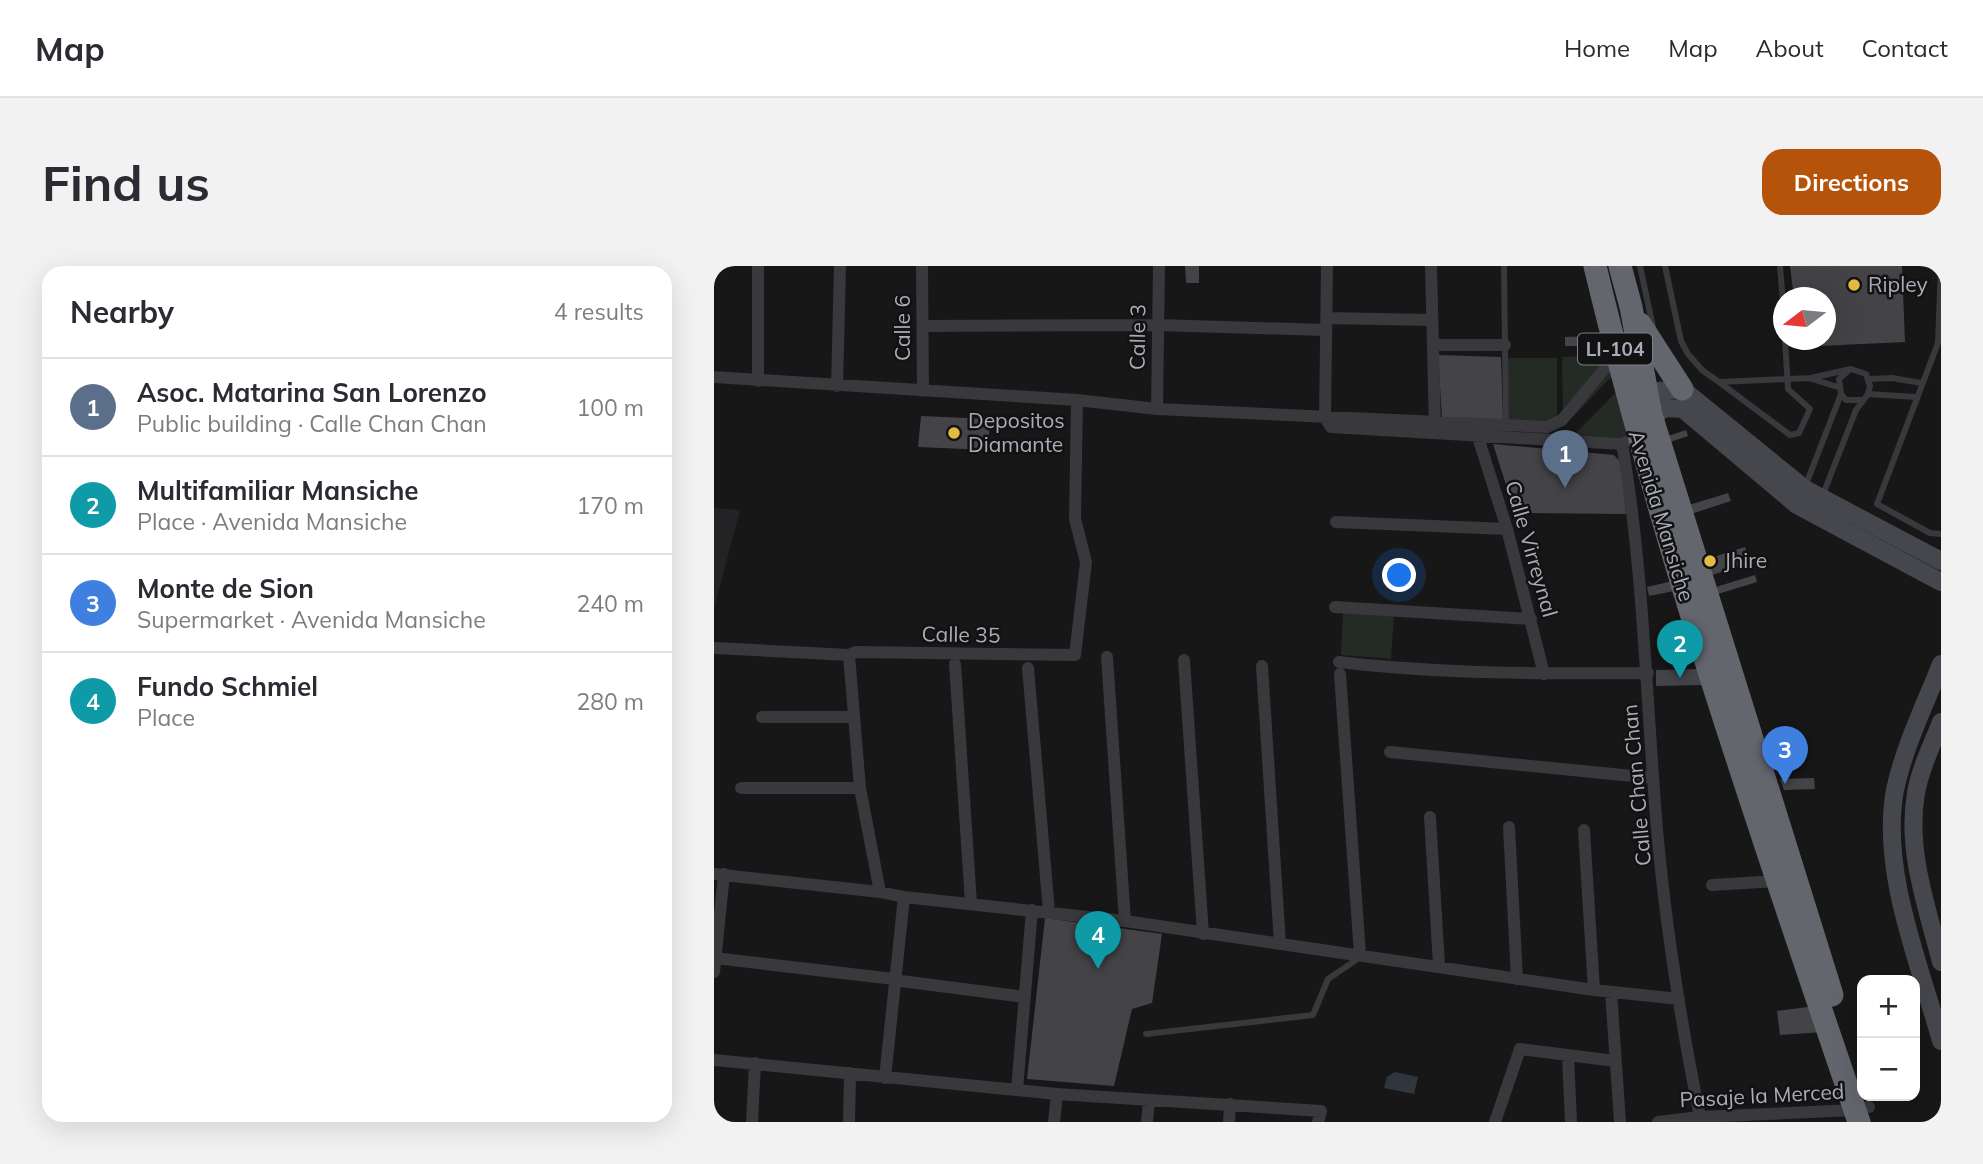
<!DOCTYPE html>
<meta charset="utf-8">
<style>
:root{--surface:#fff;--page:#f2f2f3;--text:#2b2b33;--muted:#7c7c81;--line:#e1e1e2;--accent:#b45309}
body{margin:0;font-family:Mulish,sans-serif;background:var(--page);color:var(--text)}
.controls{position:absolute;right:21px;bottom:21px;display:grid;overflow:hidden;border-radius:14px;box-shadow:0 7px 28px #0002}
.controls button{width:63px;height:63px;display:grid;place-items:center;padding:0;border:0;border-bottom:2px solid var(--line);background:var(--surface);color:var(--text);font:35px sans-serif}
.compass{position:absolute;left:1059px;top:21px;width:63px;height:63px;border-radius:50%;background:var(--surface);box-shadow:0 7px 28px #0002;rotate:254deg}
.you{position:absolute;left:686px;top:310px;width:24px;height:24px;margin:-18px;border:5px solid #fff;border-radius:50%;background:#1a73e8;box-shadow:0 0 0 10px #1a73e833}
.badge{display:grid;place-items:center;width:46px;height:46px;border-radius:50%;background:var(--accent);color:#fff;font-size:23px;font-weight:700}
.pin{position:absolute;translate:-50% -58px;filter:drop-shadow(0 2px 4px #0008)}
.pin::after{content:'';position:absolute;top:37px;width:24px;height:21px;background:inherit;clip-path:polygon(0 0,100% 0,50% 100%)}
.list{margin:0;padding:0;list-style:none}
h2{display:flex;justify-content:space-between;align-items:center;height:91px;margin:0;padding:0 28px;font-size:30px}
h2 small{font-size:23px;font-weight:400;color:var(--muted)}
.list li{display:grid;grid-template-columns:46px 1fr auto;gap:21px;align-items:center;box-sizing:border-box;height:98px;padding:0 28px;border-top:2px solid var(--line)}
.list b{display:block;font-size:26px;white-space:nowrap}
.list p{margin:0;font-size:23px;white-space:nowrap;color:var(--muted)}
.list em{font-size:23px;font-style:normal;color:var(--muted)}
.map{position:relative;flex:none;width:1227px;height:856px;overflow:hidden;border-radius:21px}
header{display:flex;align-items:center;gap:42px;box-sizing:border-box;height:98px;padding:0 35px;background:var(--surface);border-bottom:2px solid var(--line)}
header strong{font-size:33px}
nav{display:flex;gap:38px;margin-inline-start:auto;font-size:24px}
.intro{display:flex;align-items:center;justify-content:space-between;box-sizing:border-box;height:168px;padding:0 42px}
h1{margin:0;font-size:49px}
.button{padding:18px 32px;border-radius:21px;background:var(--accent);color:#fff;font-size:24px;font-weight:700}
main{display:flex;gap:42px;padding:0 42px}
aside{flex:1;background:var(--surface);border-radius:21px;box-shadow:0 7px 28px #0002}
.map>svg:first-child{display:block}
.built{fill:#232325}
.green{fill:#232b24}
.water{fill:#30363d}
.building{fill:#444448}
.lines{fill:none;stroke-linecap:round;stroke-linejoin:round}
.lane{stroke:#38383d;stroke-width:6}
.street{stroke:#38383d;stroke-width:12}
.secondary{stroke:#46474d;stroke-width:18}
.highway{stroke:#64666e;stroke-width:23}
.poi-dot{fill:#e4ba43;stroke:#121213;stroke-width:2.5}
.labels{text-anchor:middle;stroke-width:5;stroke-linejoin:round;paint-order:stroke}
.shield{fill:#121213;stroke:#7c7e86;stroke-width:2}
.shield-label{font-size:19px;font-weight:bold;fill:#aaadb7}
.poi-label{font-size:21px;fill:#aaadb7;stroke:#121213;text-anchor:start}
.street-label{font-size:21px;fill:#aaadb7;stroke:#121213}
</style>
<header>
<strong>Map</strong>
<nav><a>Home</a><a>Map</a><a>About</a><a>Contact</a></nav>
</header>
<div class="intro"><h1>Find us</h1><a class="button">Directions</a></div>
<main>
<aside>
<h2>Nearby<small>4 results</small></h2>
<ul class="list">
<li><span class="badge" style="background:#5c6f8a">1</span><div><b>Asoc. Matarina San Lorenzo</b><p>Public building · Calle Chan Chan</p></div><em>100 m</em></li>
<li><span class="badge" style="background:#0f9aa8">2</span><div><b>Multifamiliar Mansiche</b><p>Place · Avenida Mansiche</p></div><em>170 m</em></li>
<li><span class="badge" style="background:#3f7fe0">3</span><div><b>Monte de Sion</b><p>Supermarket · Avenida Mansiche</p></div><em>240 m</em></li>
<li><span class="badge" style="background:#0f9aa8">4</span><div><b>Fundo Schmiel</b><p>Place</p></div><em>280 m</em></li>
</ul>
</aside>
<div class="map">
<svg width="1227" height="856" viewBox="0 0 1227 856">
<rect width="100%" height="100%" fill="#171718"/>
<path class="built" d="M0,242L26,244L0,343Z"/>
<path class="green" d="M893,89L899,109L860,150L849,154L848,91Z
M793,92H843V155H795Z
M905,123L914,169L910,172L860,169Z
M629,345L680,349L677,393L627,389Z"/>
<path class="water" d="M681,806L704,811L700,828L670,822L673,811Z"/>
<path class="building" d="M471,0H485V17H472Z
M1076,0H1188L1191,76L1083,81V74H1112V32H1080Z
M881,70L883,80H851V71Z
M724,89L787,91L789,154L728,152Z
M207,150L276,153L274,184L204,181Z
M972,164L974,170L956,176L954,170Z
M779,178L900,189L907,197L912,248L801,247Z
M1014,227L1017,235L977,248L975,239Z
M1031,281L1036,297L998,309L993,293Z
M1041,309L1043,316L1004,328L1002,321Z
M963,314L965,324L935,330L933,321Z
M987,403L991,419L942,420V404Z
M1100,512L1101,523L1070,524L1066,513Z
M331,652L448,668L438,737L418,743L400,820L313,813Z
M1102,740L1110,766L1066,769L1063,745Z"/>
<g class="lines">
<path class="lane" d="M790,0L792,159
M926,0L939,61
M951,0L967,75L974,88L988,104L1005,116L1097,112L1137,103L1152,108L1156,120L1154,128L1142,144L1108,231
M1066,0L1070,49
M1227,0L1224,77L1163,238L1216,267L1227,268
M1134,105L1125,113L1127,128L1132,134H1147
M1098,113L1124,121
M1155,113L1178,112L1207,117
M1005,116L1076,169L1085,167L1096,143L1074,123L1071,74
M1154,128L1202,131
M1091,221L1127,128
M432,768L599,749L614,713L645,692"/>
<path class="street" d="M44,0V115
M208,0L209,125
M613,0L611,152L617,161L908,178L914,175
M717,0L721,162
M612,52L718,54
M209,60L444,59L611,64
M719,79H791
M0,111L363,134L443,143L833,161L848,154L902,89
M123,120L126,0
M443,143L445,0
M763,168L793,263L830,408
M908,178C927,287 931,399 939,510C946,625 964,743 987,856
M622,256L793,263
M621,341L817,353
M0,382L135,389L142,386L361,389L372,296L361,253L363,134
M135,389L146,522L166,626L190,631L171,812
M393,391L411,655
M470,394L489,668
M625,396C728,408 831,408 934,407
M241,398L257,637
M548,400L566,678
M314,402L335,646
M626,408L646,688
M48,451H140
M676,486L939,512
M27,522H146
M716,551L725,699
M795,561L803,713
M870,564L880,724
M0,608L166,626
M998,619L1064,615
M190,631L411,655L880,724L965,733
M0,692L180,713
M0,706L10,608
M187,715L311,731
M897,726L906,856
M854,790L857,856
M0,794L343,828L607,845L604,856
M303,824L318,644
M38,856L41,797
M135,856L136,807
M340,856L343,828
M433,856L435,834
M515,856L516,838
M781,856L806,783L901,795
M944,856L986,851L1141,844L1155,841"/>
<path class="secondary" d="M922,135L944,125L968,123L1091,223L1227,295
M930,157L951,142L969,143L1083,239L1227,316
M1227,398C1211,439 1190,481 1181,524C1166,604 1206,699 1227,775
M1227,456C1218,479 1206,503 1202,527C1192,584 1213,641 1227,696"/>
<path class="highway" d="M881,0C951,291 1049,573 1145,856
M906,0L917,41L937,149L1118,729
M926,58L968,123"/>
</g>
<g class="poi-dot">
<circle cx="1140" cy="19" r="7"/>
<circle cx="240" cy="167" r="7"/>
<circle cx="996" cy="295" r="7"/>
</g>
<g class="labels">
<rect class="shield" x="864" y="67.5" width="74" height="31" rx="5"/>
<g class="shield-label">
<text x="901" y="90">LI-104</text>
</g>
<g class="poi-label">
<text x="1154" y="26">Ripley</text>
<text x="254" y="162">Depositos<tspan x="254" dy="24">Diamante</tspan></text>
<text x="1010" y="302">Jhire</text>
</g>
<g class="street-label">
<text transform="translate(189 62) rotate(-90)" y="7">Calle 6</text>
<text transform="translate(424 71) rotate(-89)" y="7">Calle 3</text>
<text transform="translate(947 250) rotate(73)" y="7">Avenida Mansiche</text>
<text transform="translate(817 283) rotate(74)" y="7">Calle Virreynal</text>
<text transform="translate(247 369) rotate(1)" y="7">Calle 35</text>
<text transform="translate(923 519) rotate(-95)" y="7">Calle Chan Chan</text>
<text transform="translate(1048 830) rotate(-3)" y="7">Pasaje la Merced</text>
</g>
</g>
</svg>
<div class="controls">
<button>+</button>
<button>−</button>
</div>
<svg class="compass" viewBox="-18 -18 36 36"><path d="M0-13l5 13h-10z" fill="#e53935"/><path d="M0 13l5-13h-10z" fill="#7c7c81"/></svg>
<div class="you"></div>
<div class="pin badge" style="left:851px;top:222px;background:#5c6f8a">1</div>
<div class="pin badge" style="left:966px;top:412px;background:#0f9aa8">2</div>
<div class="pin badge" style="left:1071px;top:518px;background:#3f7fe0">3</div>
<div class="pin badge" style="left:384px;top:703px;background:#0f9aa8">4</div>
</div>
</main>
